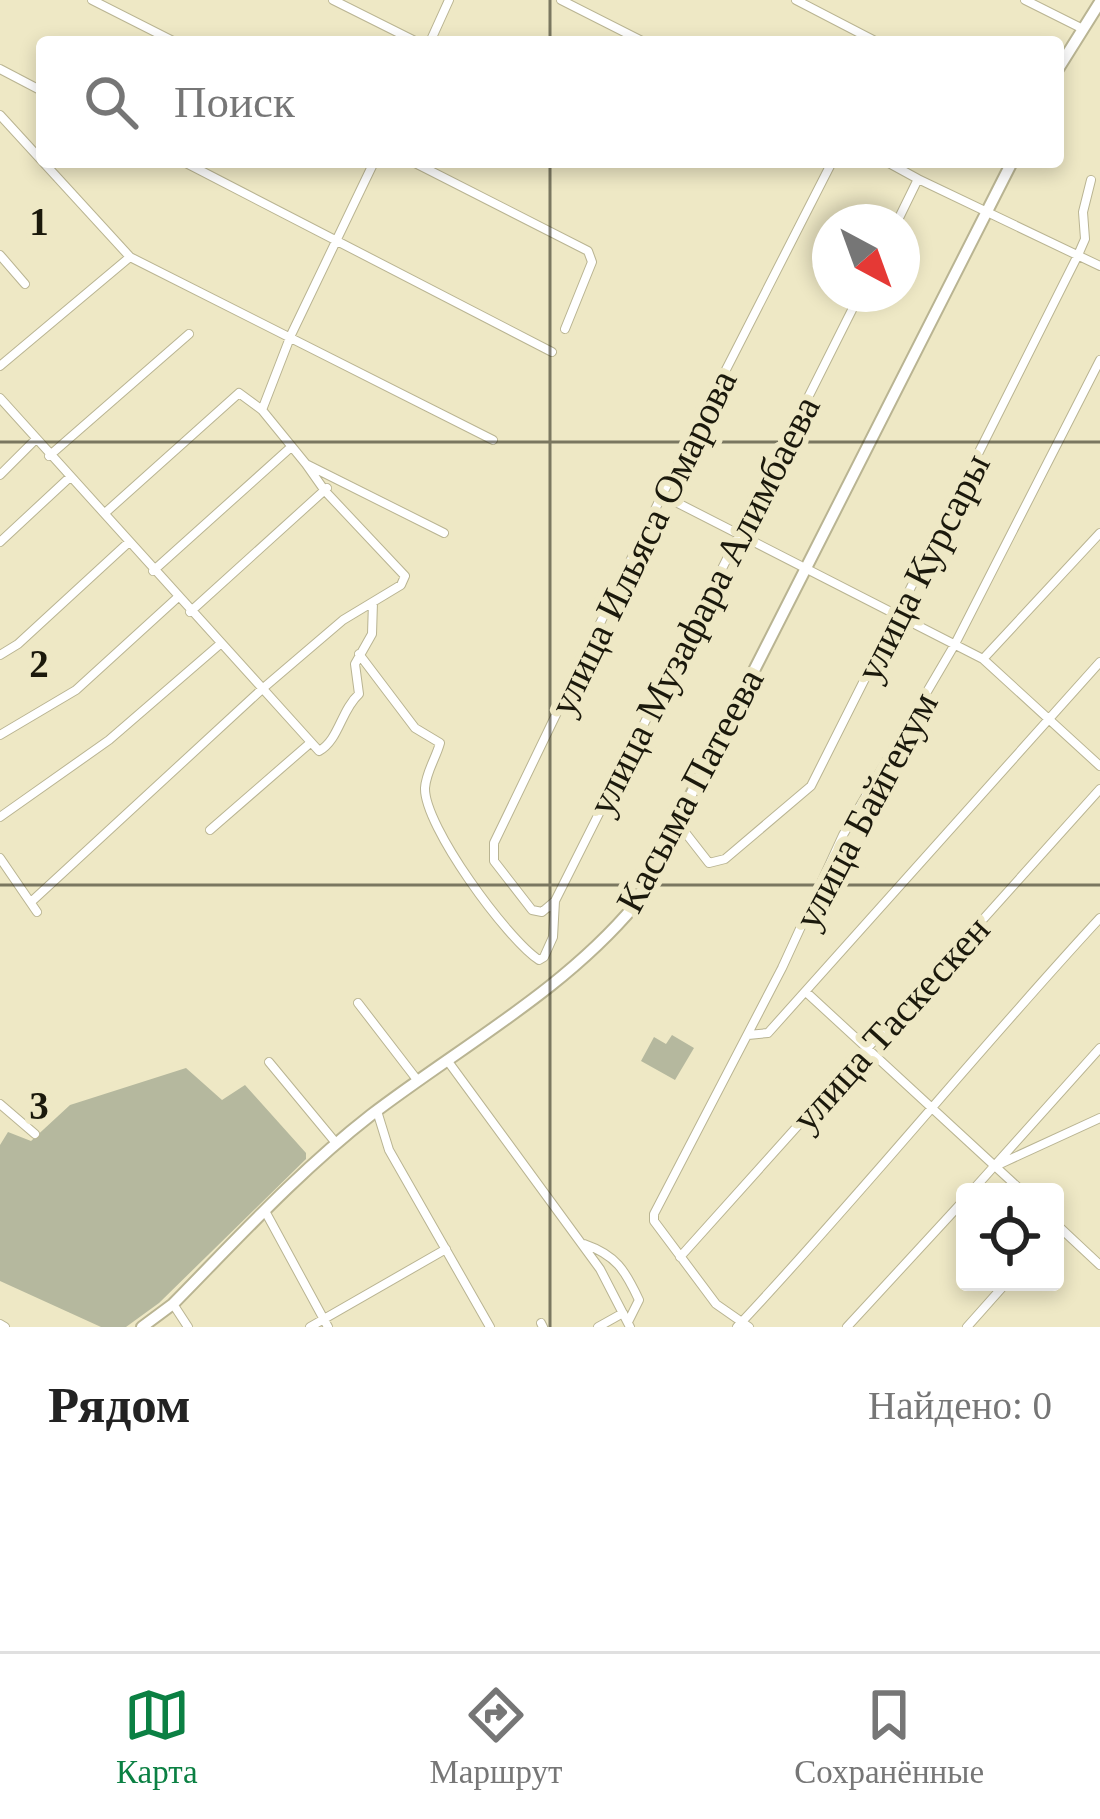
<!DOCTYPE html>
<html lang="ru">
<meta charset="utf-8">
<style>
:root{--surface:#fff;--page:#f2f2f2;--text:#222;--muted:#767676;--line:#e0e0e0;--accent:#0b8043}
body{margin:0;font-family:Georgia,serif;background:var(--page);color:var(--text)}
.controls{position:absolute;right:36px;bottom:36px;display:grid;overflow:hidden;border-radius:12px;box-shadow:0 6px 18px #0003}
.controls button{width:108px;height:108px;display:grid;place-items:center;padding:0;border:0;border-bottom:3px solid var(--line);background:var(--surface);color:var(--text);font:60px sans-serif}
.compass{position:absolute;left:812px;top:204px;width:108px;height:108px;border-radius:50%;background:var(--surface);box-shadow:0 6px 18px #0003;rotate:139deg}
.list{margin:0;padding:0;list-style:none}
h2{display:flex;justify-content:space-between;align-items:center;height:156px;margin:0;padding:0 48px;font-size:51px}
h2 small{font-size:39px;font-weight:400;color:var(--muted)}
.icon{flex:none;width:66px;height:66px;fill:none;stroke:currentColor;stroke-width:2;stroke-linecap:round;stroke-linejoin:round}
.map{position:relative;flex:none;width:1100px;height:1327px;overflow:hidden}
.search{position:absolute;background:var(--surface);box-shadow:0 6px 18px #0003;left:36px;right:36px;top:36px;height:132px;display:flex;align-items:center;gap:30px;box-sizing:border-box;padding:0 42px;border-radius:12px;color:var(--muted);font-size:45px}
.sheet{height:324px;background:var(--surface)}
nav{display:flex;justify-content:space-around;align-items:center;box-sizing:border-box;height:168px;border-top:3px solid var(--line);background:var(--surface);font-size:33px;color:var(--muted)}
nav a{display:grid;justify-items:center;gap:6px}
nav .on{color:var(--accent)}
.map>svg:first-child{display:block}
.green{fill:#b5b89e}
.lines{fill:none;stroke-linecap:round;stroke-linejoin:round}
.minor-casing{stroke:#b9b492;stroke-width:10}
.major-casing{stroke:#b9b492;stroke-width:14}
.minor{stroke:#fff;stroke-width:8}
.major{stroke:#fff;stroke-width:10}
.grid{fill:none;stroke:#1b190c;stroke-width:3;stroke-opacity:0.55}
.labels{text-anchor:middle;stroke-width:12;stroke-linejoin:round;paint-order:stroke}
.street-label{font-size:39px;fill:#1b190c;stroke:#eee8c5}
.grid-label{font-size:39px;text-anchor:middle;font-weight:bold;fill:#1b190c;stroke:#eee8c5;stroke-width:12;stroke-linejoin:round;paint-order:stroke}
</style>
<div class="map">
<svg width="1100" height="1327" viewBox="0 0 1100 1327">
<rect width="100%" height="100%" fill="#eee8c5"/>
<path class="green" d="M672,1035L694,1048L675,1080L641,1061L654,1037L666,1044Z
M186,1068L222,1100L245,1085L306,1153V1159L159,1303L126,1327H101L0,1281V1145L8,1132L31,1141L70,1105Z"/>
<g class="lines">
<defs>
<path id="minor" d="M92,0L175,42
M333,0L417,42
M561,0L644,42
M796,0L877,42
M1025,0L1081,28
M430,42L449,0
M0,69L42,91
M0,115L130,257L493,440
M184,162L552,352
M413,162L588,251L592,262L565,329
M832,162L662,495L494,843V861L532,910L542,912L555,901L860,294
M887,162L918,179
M897,222L918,179L1100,266
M0,255L25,284
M0,366L130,257
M0,398L319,751C339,740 341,710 359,694L355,664L372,634L373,602
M262,410L291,335L374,162
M49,456L189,334
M0,475L35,440
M662,495L983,659L1100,766
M105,513L239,393L262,410L306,464L444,533
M0,542L70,477
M153,571L290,448
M190,612L327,488
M359,654L415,728L440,743C436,758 426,772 425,788C424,826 507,939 539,960L544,957L553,937L555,901
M0,655L18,644L129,542
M983,659L1100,533
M0,735L76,690L177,598
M0,817L109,740L219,645
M677,822L709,863L725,859L811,786L1078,255L1085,239L1083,212L1091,180
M210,830L309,744
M0,858L37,912
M31,902L261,690L343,620L401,585L405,576L325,491L306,464
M806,992L1023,1192
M358,1003L418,1081
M748,1035L768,1033L1100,662
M447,1060L600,1269L630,1327
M269,1062L336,1143
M0,1104L35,1134
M377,1111L389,1150L490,1327
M1002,1163L1100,1118
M971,1192L1100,1048
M265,1211L328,1327
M1055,1223L1100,1265
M584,1244C616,1255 625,1270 639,1300L628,1322
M680,1257L1100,789
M173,1304L188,1327
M541,1323L543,1327
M0,1324L5,1327
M310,1327L446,1249
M598,1327L623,1313
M737,1327C862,1194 976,1052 1100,918
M749,1327L716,1304L654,1221V1214L782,968L843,835L955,644L1100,360
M847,1327L965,1199
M967,1327L1007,1282"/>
<path id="major" d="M1058,69L1100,2
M142,1327L173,1304C237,1239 299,1171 371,1115C460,1047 563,991 635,905L1012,162"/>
</defs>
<use href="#minor" class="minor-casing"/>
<use href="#major" class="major-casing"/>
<use href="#minor" class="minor"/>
<use href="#major" class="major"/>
</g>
<path class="grid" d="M550,0V42M550,162V1327M0,442H1100M0,885H1100"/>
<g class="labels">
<g class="street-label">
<text transform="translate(642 542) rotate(-64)" y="14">улица Ильяса Омарова</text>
<text transform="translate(922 567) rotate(-63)" y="14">улица Курсары</text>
<text transform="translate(703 605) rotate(-63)" y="14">улица Музафара Алимбаева</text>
<text transform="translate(689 790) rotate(-62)" y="14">Касыма Патеева</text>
<text transform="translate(865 810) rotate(-62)" y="14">улица Байгекум</text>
<text transform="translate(890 1023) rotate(-48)" y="14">улица Таскескен</text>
</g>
</g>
<g class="grid-label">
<text x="39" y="235">1</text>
<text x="39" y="677">2</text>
<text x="39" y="1119">3</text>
</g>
</svg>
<div class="controls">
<button><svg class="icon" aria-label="locate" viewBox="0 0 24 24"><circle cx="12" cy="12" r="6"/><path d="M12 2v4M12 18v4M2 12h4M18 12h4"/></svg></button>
</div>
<svg class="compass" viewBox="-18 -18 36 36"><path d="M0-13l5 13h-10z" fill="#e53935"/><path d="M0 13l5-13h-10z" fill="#767676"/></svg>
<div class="search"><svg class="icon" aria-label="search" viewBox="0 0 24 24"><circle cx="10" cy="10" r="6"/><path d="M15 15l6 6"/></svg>Поиск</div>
</div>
<section class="sheet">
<h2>Рядом<small>Найдено: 0</small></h2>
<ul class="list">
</ul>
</section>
<nav>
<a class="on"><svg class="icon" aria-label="map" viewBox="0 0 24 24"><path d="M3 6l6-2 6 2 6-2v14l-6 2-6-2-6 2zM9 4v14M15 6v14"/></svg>Карта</a>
<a><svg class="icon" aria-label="directions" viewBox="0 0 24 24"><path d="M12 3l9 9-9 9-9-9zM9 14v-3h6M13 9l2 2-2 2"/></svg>Маршрут</a>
<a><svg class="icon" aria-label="saved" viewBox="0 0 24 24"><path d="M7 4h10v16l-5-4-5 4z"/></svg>Сохранённые</a>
</nav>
